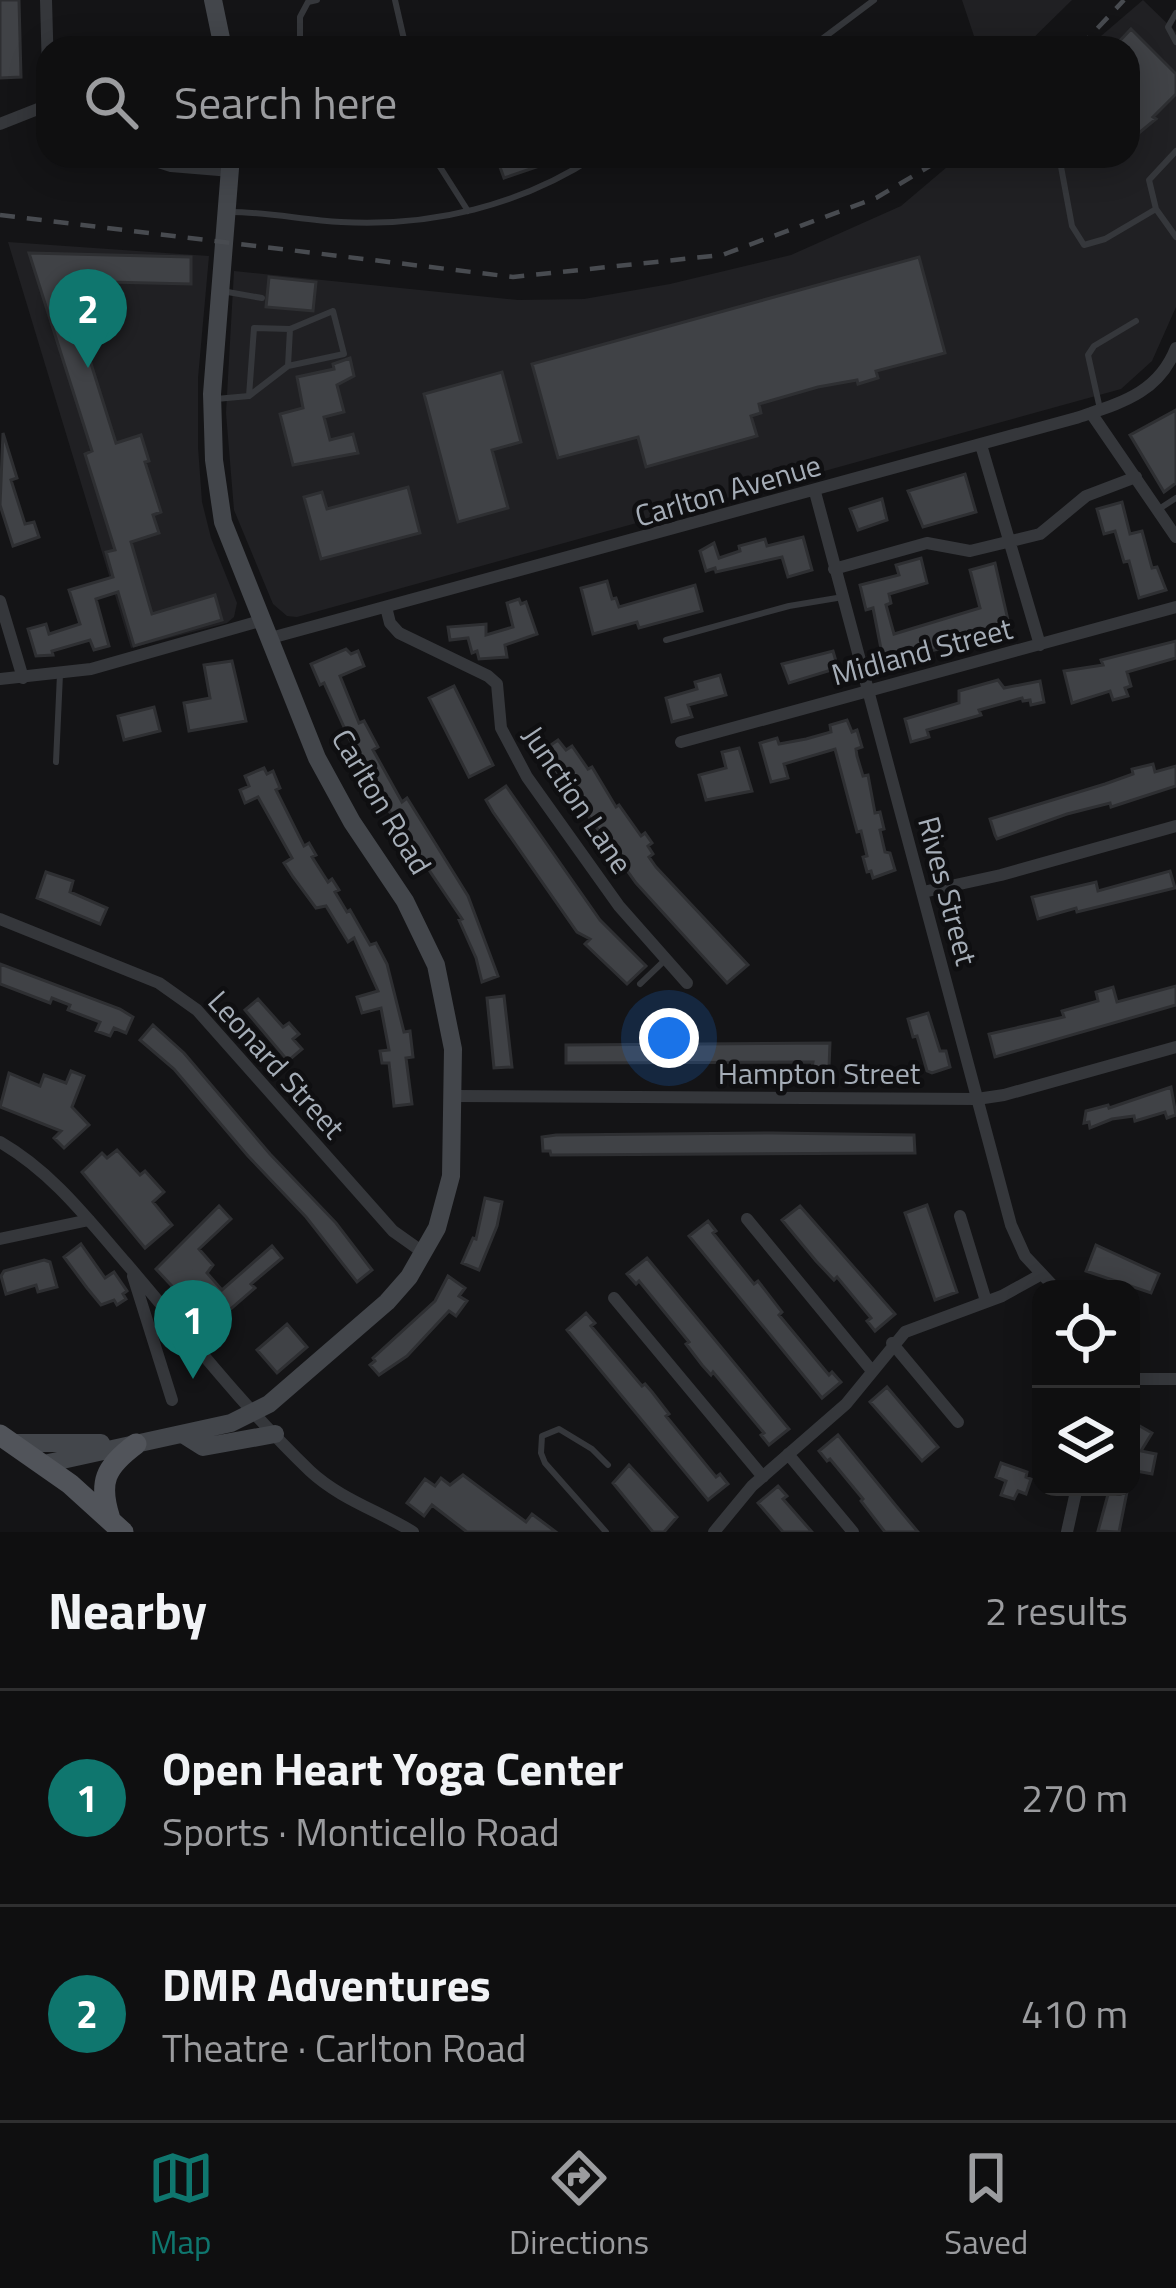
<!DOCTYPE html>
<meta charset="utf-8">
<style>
:root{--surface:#0f0f10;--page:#1d1d1e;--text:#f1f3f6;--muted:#9b9c9f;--line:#2f2f30;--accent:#0f766e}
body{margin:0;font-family:"Titillium Web",sans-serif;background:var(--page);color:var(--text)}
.controls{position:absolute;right:36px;bottom:36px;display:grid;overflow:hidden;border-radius:24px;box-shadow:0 6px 30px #0003}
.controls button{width:108px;height:108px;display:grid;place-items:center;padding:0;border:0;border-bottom:3px solid var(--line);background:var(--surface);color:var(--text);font:60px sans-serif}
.you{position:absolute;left:669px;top:1038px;width:42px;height:42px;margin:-30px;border:9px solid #fff;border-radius:50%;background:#1a73e8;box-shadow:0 0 0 18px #1a73e833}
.badge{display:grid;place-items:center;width:78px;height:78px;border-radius:50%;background:var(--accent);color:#fff;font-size:39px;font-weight:700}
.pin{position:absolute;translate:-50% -99px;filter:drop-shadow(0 3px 6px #0008)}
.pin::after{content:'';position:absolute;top:63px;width:42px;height:36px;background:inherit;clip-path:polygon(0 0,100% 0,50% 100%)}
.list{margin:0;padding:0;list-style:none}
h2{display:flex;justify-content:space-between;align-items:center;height:156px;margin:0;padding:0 48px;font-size:51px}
h2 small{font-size:39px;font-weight:400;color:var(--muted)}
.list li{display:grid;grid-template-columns:78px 1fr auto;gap:36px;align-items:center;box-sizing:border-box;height:216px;padding:0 48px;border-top:3px solid var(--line)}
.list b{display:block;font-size:45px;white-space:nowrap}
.list p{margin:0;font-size:39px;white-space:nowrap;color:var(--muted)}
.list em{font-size:39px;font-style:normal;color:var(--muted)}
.icon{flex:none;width:66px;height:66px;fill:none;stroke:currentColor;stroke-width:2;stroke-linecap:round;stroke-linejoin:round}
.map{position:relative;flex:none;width:1176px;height:1532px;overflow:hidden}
.search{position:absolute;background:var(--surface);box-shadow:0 6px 30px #0003;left:36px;right:36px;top:36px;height:132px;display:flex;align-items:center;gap:30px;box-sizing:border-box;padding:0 42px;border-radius:36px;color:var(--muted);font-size:45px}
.sheet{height:588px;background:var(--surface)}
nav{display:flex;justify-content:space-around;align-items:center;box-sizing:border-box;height:168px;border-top:3px solid var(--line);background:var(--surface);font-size:33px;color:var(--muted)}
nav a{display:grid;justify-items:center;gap:6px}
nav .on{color:var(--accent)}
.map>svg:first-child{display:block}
.built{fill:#202023}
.building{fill:#404246;stroke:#2e2f32;stroke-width:3}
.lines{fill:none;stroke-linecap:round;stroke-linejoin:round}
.lane{stroke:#35373b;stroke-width:6}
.street{stroke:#35373b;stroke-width:12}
.secondary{stroke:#43464b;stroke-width:18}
.primary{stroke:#51545a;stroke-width:21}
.rail{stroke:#484b50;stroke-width:4.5;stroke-dasharray:15 12;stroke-linecap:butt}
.labels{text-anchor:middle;stroke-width:9;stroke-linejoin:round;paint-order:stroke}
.street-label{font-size:30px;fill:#a5adb7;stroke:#0f0f11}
</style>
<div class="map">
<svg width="1176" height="1532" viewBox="0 0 1176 1532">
<rect width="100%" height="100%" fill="#141416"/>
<path class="built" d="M962,0H1072L1023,48H978Z
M1143,0L1176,32V307L1152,361L1121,389L297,617L287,616L273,604L234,510L226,413L234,271L518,300L584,299L670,284L791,255L901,206L960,156H1128V48H1087Z
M8,242L209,256L198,378V447L202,502L211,538L237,603L234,617L227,623L131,648Z"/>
<path class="building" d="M0,0H19L21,77L0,78Z
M1131,29L1176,74V94L1153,117L1156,119L1128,142V48H1113Z
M496,156H563V158L504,178Z
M29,253L191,257V284L65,281L116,443L141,435L149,461L145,462L161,512L153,515L159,533L131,542L152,614L215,595L222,620L134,646L118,592L96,599L109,646L94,650L90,640L52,651L53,655L36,656L28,629L46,624L49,634L80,624L69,590L113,577L106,552L115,550L85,454L92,451Z
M919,257L945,353L876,371L878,378L858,384L857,380L818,387L759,404L761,413L751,416L757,436L646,467L638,437L558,458L532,364Z
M269,277L316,282L313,311L266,307Z
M350,358L354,376L337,385L344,412L324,417L330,440L353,434L358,453L293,465L280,414L303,408L297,377L334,369L333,364Z
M502,372L521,442L492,450L508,508L458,522L424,394Z
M1176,410V483L1164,492L1130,435Z
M3,433L17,478L11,480L25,524L34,522L39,537L13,546L0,505Z
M965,474L976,512L923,527L908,491Z
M408,487L420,533L321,559L304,497L322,492L327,509Z
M882,499L887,520L858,530L850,509Z
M1122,502L1130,534L1142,531L1152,568L1157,567L1166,590L1139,598L1129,561L1124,562L1115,531L1104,534L1097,509Z
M803,537L812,570L788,577L782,557L716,572L715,568L706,571L700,551L714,543L719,558L740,551L739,546L765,539L767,546Z
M921,558L927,583L889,594L891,603L886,605L894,634L980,608L970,570L995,563L1010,629L884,664L873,608L866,610L860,585L899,575L896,565Z
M607,581L612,599L616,598L619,607L695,585L702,611L639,628L637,622L593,634L581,588Z
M519,599L521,604L526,602L537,634L505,645L507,657L479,659L477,651L472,653L468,638L450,640L448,627L486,624V635L513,627L507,603Z
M1176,641V658L1127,672L1131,686L1125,688L1128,696L1113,700L1110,691L1072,703L1064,671L1103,665L1101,660Z
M346,649L351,654L358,651L364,666L340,676L359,723L364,721L378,747L373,750L402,802L407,798L468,896L498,976L482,982L476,958L459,920L462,919L387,808L358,758L324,683L320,685L311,664Z
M833,651L838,668L789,683L782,664Z
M232,661L246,721L189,731L184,703L210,698L204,665Z
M720,675L726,695L688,705L692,717L672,722L666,698L697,689L695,682Z
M998,680L1004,688L1040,681L1044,702L1031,705L1030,700L1023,701L1022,698L979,710L981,715L927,730L929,737L911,742L905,719L959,703V691Z
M454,686L493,765L469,777L429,698Z
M154,707L160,731L124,740L118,716Z
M847,720L852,732L857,730L862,747L856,749L857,756L863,776L868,775L875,813L880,812L884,829L880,830L885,852L890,853L895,870L873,878L871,871L867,872L863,857L867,856L861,831L857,832L835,749L784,764L788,778L771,782L760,743L777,738L779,744L806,739L831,732L830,725Z
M558,740L566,750L572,746L588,769L592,767L616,807L619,805L641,836L645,833L652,843L648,846L653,854L649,857L656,867L748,965L727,983L636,883L542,751Z
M739,748L752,791L706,800L699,775L726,768L722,752Z
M1153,764L1155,772L1176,766V786L1111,807L1110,803L1067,814L997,839L995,835L990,819L1105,784L1133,774L1132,769Z
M264,768L267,774L273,771L280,788L276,790L304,846L309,843L316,855L312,857L328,882L332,879L339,890L335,892L347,912L350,910L370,945L376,943L387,964L404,1032L410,1031L413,1057L406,1058L412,1104L394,1106L389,1063H382L380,1051L389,1050L381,1008L362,1013L357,997L378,991L354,938L348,942L326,906L316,908L293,877L284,863L292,858L258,797L245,803L240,790L249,786L245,776Z
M506,786L600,920L646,966L627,984L585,944L590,939L577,932L493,812L486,800Z
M1170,871L1175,888L1077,912L1076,908L1038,919L1032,897L1096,882L1098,891Z
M46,872L73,881L70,892L107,908L100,924L37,898Z
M0,964L120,1009L133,1017L126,1033L114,1028L110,1036L96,1031L100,1022L68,1010L70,1005L52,998L50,1003L0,984Z
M1176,986V1005L995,1057L989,1034L1064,1017L1062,1011L1098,1001L1096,992L1113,987L1117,1002Z
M504,996L512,1067L494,1068L487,998Z
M258,999L283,1027L289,1023L299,1034L293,1039L302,1049L288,1061L245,1010Z
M928,1013L940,1051H946L950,1067L932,1073L927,1071L917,1036L913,1037L908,1019Z
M153,1025L184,1053L270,1154L336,1223L372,1270L357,1282L306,1217L248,1156L174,1069L140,1040Z
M830,1043L829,1068L812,1067L813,1062L566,1063V1045Z
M71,1071L84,1076L72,1107L89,1125L64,1148L54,1138L61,1131L0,1107L9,1073L40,1086L44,1075L66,1083Z
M1171,1087L1176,1115L1167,1118L1165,1112L1135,1121L1134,1116L1112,1119L1090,1128L1089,1122L1084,1123L1086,1111L1108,1105L1109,1108Z
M773,1133L914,1135L915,1153L551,1155L550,1151H543L542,1137L556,1135Z
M117,1150L140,1175L145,1171L164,1192L153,1202L172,1225L145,1248L82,1172L102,1153L107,1158Z
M485,1198L502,1202L497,1226L479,1270L462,1263L473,1238L476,1239Z
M927,1205L957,1292L935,1300L905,1213Z
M219,1206L231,1219L199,1249L213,1265L207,1273L222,1290L272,1246L282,1258L251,1284L255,1288L210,1327L156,1269Z
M800,1206L895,1314L875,1331L867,1321L871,1318L837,1277L834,1280L816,1261L782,1220Z
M708,1221L716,1231L713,1233L754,1284L758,1281L782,1312L779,1315L829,1375L832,1372L841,1382L822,1398L689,1236Z
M81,1244L105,1278L114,1272L127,1291L123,1294L126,1299L117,1305L114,1300L101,1305L87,1288L64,1257Z
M1096,1245L1159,1274L1151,1293L1086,1271Z
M647,1258L789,1429L769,1445L761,1435L764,1433L713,1372L711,1375L702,1365L686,1344L689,1342L639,1281L636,1284L627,1274Z
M44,1260L50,1262L57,1287L38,1292L36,1285L6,1294L1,1276L4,1271Z
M448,1276L465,1288L459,1296L467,1301L456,1316L449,1311L407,1356L379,1375L370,1365L375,1361L373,1358L435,1301Z
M586,1313L595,1323L591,1326L642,1386L645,1384L652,1392L669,1414L666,1416L716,1477L720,1474L728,1484L708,1500L567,1330Z
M287,1324L307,1347L277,1373L257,1350Z
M887,1387L938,1447L922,1461L870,1402Z
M1131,1421L1152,1433L1141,1451L1156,1454L1152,1474L1131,1470Z
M838,1435L897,1507L918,1532H885L878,1523L861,1501L863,1499L830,1459L827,1461L819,1451Z
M1001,1463L1027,1472L1026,1477L1031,1479L1026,1494L1018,1491L1014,1499L1001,1495L1006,1481L996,1477Z
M629,1465L677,1517L664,1532H653L613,1483Z
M463,1475L526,1522L532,1514L556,1532H467L432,1505L424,1516L407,1503L425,1479L435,1486L441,1478L450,1485Z
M778,1486L787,1496L783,1499L812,1532H783L758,1503Z
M1110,1487H1128L1119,1532L1098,1531Z"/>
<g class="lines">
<path class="lane" d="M395,0L406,48
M1176,13L1168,27L1176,42
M300,48V17L308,2L317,0
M810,48L874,0
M1176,151L1149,180L1156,209L1176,237
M433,156L468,211
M1059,156L1072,226L1084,245L1105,239L1156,209
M230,212C267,212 304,220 341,222C431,227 520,206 596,156
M222,291L262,298
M288,366L344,354L333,311L290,329
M216,399L249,396L288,366L290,329L254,328L249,396
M1100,409L1088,355L1094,346L1136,321
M1159,509L1176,498
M666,640L789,606L843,597
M56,762L60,674
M640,984L665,960
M606,1532L545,1463L541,1453L542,1436L559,1429L592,1449L608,1465"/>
<path class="street" d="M46,0L48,72
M0,124L48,105
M140,156L171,166L231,171
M1091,413L1176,537
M981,445L1040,645
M815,492L1011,1225L1025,1256L1056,1289
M834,569L927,543L970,551L1040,534L1086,496L1136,477
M0,601L23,678
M386,607L390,623L399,633L488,676L497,684L501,728L527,777L619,906L687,983
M267,639L1076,418C1120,403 1158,394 1176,348
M0,679L91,669L260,621
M681,742L1176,607
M923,892L1001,875L1176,826
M0,919L159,983L197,1010L393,1231L424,1253
M454,1096L977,1099L1004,1095L1176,1047
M0,1142C52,1172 87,1218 126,1263C186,1333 243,1407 310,1471C340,1499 379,1511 413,1532
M960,1216L986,1301
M747,1219L872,1371
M0,1239L89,1220
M133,1276L172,1400
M614,1298L763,1477
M892,1343L958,1422
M1131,1379H1176
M788,1454L853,1532
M714,1532L752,1486L846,1404L905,1332L1002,1296L1040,1275
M1067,1532L1077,1487"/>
<path class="secondary" d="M213,0L223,48
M184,1435L203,1447L275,1434
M14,1443H101
M44,1464L231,1423L269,1404L387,1302L409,1277L437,1228L451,1176L453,1049L436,965L405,901L352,822L317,758L223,522L214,460L212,394L231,156"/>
<path class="primary" d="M0,1435L70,1484L123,1532
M110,1519C98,1482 105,1467 136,1444"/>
<path class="rail" d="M1079,48L1124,0
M0,215L513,277L722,255L876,198L947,156"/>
</g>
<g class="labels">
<g class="street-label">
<text transform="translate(728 491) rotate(-16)" y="10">Carlton Avenue</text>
<text transform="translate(922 652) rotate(-15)" y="10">Midland Street</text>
<text transform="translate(577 800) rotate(56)" y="10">Junction Lane</text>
<text transform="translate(381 802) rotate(59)" y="10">Carlton Road</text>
<text transform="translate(947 891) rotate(75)" y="10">Rives Street</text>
<text transform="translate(276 1065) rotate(48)" y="10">Leonard Street</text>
<text x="819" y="1084">Hampton Street</text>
</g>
</g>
</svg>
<div class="controls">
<button><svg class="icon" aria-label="locate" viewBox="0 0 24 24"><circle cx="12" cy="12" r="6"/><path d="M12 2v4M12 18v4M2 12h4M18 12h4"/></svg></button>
<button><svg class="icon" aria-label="layers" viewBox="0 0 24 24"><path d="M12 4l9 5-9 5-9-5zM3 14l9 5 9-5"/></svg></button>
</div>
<div class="you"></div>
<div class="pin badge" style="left:193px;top:1379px">1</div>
<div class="pin badge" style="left:88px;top:368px">2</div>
<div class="search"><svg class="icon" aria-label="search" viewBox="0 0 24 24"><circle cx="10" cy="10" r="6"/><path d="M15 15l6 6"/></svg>Search here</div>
</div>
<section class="sheet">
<h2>Nearby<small>2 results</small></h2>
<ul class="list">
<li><span class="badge">1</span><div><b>Open Heart Yoga Center</b><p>Sports · Monticello Road</p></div><em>270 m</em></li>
<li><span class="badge">2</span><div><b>DMR Adventures</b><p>Theatre · Carlton Road</p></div><em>410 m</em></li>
</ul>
</section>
<nav>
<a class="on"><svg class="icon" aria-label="map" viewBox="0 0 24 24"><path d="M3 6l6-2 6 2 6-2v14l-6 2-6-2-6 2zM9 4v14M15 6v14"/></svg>Map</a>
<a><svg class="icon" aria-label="directions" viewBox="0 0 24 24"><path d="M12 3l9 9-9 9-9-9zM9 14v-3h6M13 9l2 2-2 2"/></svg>Directions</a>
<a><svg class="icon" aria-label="saved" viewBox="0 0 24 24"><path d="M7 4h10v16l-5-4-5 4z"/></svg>Saved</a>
</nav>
